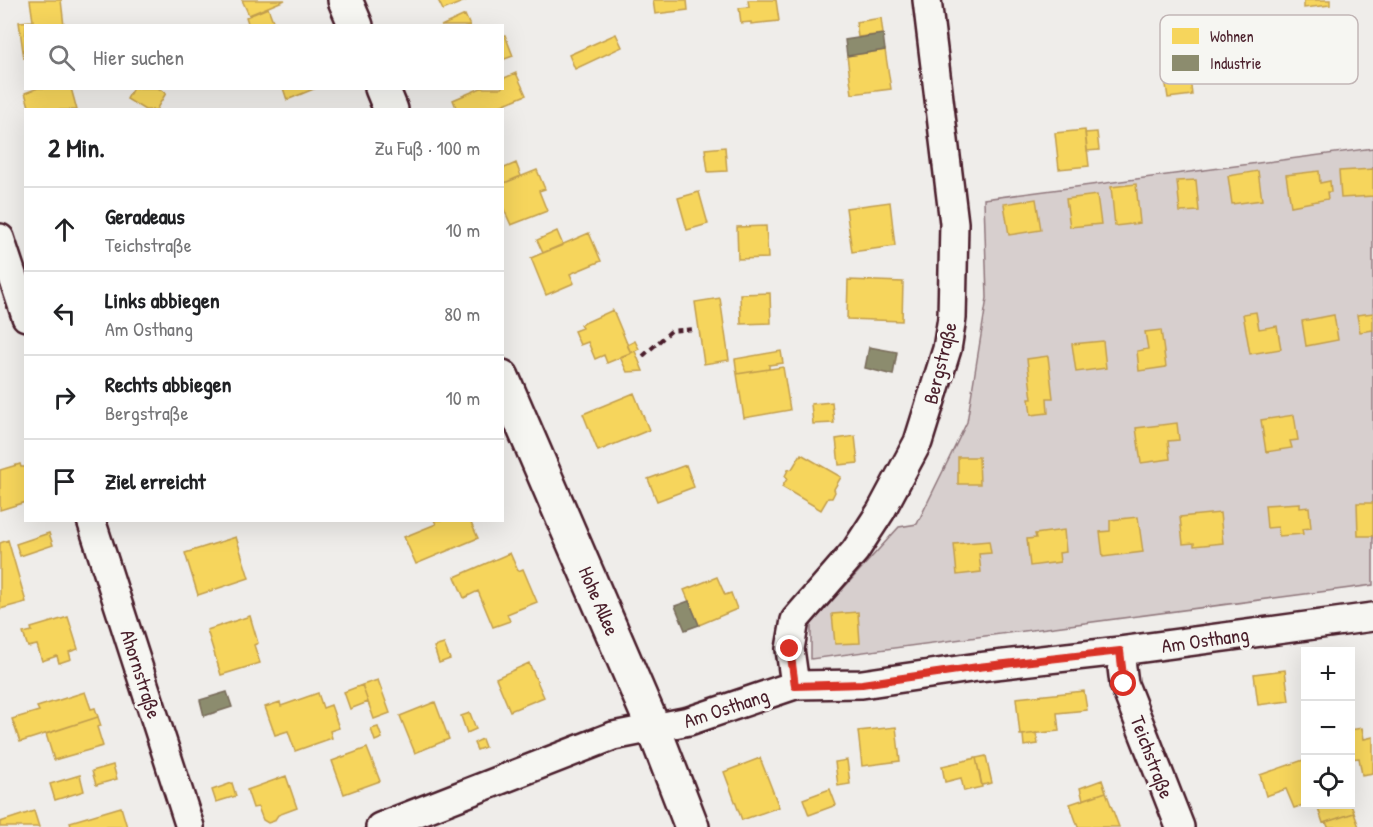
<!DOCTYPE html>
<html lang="de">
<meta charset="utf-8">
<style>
:root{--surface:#fff;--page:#f6f6f6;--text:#202124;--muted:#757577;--line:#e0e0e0}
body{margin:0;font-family:"Patrick Hand",sans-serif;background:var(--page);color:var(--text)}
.controls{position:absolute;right:18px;bottom:18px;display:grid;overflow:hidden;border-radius:0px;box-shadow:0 6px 24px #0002}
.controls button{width:54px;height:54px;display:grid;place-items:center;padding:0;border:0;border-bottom:2px solid var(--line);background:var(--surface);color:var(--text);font:30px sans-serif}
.stop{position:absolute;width:18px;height:18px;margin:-14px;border:4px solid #d93025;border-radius:50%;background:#fff}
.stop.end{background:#d93025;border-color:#fff;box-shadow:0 2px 6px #0008}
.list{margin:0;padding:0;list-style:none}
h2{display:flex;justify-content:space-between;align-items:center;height:78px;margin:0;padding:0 24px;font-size:26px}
h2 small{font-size:20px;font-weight:400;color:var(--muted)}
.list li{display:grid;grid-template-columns:39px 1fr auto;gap:18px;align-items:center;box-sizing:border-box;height:84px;padding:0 24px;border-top:2px solid var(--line)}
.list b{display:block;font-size:22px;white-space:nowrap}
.list p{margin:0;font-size:20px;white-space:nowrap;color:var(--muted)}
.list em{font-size:20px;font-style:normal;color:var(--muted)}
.icon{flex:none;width:33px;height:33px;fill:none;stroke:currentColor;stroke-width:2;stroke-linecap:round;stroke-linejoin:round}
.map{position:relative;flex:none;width:1373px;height:827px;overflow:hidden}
.search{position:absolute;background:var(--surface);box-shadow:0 6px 24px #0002;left:24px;top:24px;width:480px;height:66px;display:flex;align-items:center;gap:15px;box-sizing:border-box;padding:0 21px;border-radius:0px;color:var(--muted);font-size:22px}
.panel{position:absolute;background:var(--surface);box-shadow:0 6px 24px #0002;left:24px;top:108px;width:480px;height:414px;border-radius:0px}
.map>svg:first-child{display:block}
.green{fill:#d7cfce;stroke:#90777c;stroke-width:1.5}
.homes{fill:#f6d55c;stroke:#c29e4d;stroke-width:1.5}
.industry{fill:#8c8c6e;stroke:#786b5a;stroke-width:1.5}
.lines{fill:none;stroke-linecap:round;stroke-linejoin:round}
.street-casing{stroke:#4a1f2b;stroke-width:32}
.secondary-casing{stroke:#4a1f2b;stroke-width:38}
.path{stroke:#4a1f2b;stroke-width:4;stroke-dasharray:6 4.5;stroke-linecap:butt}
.street{stroke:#f6f6f2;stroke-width:27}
.secondary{stroke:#f6f6f2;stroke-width:33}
.route{stroke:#d93025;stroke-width:8}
.labels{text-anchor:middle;stroke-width:6;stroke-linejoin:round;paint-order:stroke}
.street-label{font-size:20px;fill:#4a1f2b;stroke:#f6f6f2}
.key{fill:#f6f6f2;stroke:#c2b6b6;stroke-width:1.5}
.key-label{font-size:16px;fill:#4a1f2b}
</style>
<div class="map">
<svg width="1373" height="827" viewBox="0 0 1373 827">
<rect width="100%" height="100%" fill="#efedea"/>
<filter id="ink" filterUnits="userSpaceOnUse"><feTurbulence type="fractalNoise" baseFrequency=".0167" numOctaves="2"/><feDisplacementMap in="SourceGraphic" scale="12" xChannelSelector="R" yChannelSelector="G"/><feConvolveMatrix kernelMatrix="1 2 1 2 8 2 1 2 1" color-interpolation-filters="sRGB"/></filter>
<g filter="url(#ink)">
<path class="green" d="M1373,148V585L811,659V624L899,527L917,524L967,422L987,298L984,199Z"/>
<path class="homes" d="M30,0H61L64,26H26L24,59L19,22L33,21Z
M242,0H285L249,15Z
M438,0H464L465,1L443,10Z
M653,0H687L688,10L655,14Z
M748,0H776L779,21L751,24V22L741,23L739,8L749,7Z
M1304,0H1330V5L1304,8Z
M268,8L275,26H249L246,17Z
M465,15L470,26H441Z
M881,18L883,34L858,37L856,22Z
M616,34L622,47L575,69L569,55Z
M505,35L513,56L502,60V36Z
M885,50L891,89L852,94L847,56Z
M1189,69L1192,95L1168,98L1164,72Z
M516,73L526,95L497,107L498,110H457L453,100L481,88H502V79Z
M38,88H71L77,110H30L25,93Z
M133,88H158L166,93L156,110H145L127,99Z
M283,88H316L287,100Z
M1085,130L1089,166L1059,169L1055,133Z
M1097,132L1099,150L1087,151L1085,133Z
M725,147L727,171L708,172L705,149Z
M516,163L521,176L502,184V169Z
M1373,169V196L1341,198L1339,171Z
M537,170L545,189L539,191L547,211L511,225L502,205V184Z
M1258,171L1262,200L1232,204L1228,176Z
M1319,171L1320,183L1330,181L1331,192H1327L1328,199L1291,206L1286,175Z
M1196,180L1199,211L1180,212L1177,181Z
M1136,184L1140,223L1115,226L1111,187Z
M699,192L708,224L687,230L678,198Z
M1097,195L1101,224L1070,227L1066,199Z
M1036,199L1041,230L1009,235L1004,204Z
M890,202L895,246L852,252L846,208Z
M766,226L768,258L738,259L737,227Z
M557,231L563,245L543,253L537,240Z
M589,233L601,261L570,274L574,283L546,295L531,258Z
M848,280L903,282L902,321L847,319Z
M770,293L771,323L741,324L740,294Z
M720,298L729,360L704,364L695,302Z
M613,310L631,353L607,363L604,355L595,359L588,342L580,345L574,331L582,328L580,325Z
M1256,312L1259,329L1277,326L1281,349L1250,354L1243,314Z
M1373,313V330L1360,332L1357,315Z
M1334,315L1338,340L1306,346L1302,321Z
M1161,330L1166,367L1139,371L1137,351L1148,349L1145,332Z
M635,341L639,349L631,353L627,345Z
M1103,341L1106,368L1076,372L1072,344Z
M635,351L643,371L627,372L620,357Z
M781,351L783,363L769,365V369L737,374L735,359Z
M1048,356L1053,398H1047L1048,413L1031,415L1029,399H1032L1027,359Z
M783,367L790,410L744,418L737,374Z
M634,393L649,430L598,451L583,414Z
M832,402L834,423L813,424L811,404Z
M1294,415L1298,440L1290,441L1292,448L1266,452L1261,420Z
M1177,423L1179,440L1168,441L1170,459L1141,463L1136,428Z
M855,436L858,463L839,465L836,439Z
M801,454L841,477L834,489L835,492L832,498H828L821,510L782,487L787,479L785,476L788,470L792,469Z
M958,457H979L980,484H958Z
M20,464L21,467H26V502L0,510V470Z
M686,465L694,487L657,501L648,479Z
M1300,503V508L1309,507L1311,528L1302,529L1303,534L1279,536L1278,527L1267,528L1265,505Z
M1357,503H1373V536H1358Z
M1220,513L1223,543L1194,546V543L1183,544L1180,517Z
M1138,517L1143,552L1103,557L1100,532L1110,531V520Z
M434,520H478L471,523L478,538L416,564L404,537L436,524Z
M1064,530L1066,552L1059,553L1060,562L1030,566L1027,539L1036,538L1035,534Z
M49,533L53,545L20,556L16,544Z
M236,537L249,578L198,595L185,553Z
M8,540L26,602L0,609V543Z
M989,541L991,553L979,554L981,572L957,575L954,544Z
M510,553L518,571L523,569L537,602L507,614L510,621L493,627L478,591L464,598L455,577Z
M717,577L725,595L731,593L737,609L699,625L684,590Z
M858,612L860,643L835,644L832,614Z
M250,616L258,643L254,645L260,663L221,675L207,630Z
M68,617L78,649L69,652L71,659L59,663L57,656L42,661L37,645L28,647L23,633L32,631L31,628Z
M444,644L450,659L439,663L434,647Z
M529,663L544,697L510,711L496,678Z
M1285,670L1289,701L1258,705L1254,674Z
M378,680L390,713L374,719L362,685Z
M362,685L368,702L350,709L344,692Z
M1084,691L1087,710L1057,713L1059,731L1020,735L1016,698Z
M85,692L91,709L95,708L98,717L20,742L12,719L39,711L37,707Z
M318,693L323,708L331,705L339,728L330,731L332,738L295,751L288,731L275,735L265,707L280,702L281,706Z
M435,702L449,739L415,753L400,716Z
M470,713L476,729L467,733L461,716Z
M98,717L101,726L97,727L103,746L54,760L46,734Z
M378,727L382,738L375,741L371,729Z
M896,727L900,761L862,766L858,731Z
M1362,728L1364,739L1373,737V773L1362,775L1359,758L1350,759V730Z
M1036,733L1038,744L1024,746L1023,735Z
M482,739L485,747L477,750L474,743Z
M367,748L380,781L344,794L332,761Z
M986,756L992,783L982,785L976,758Z
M760,758L779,807L742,820L724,772Z
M976,758L982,787L964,791L961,778L945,782L942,766Z
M1306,759V804L1294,808L1286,789L1266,796L1260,775Z
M847,760L850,784L838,786L835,762Z
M113,765L117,779L96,785L92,771Z
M80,775L84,791L55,800L50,784Z
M286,776L297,808L278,815L274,821L268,823L263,820L258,807L253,808L247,790Z
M1102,780L1106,792L1083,800L1080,788Z
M232,783L236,796L216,802L212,790Z
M830,789L836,805L809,815L803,799Z
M1106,792L1119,827H1078L1070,804Z
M1350,802L1354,813L1323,823L1317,805L1350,804Z
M121,807L127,827H71L70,822Z
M34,811L39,827H0V822Z
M1354,813L1359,827H1328L1326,822Z"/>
<path class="industry" d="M883,34L885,50L847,56L845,40Z
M869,347L897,352L893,375L865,368Z
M689,601L699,625L685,630L675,606Z
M227,692L232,707L204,716L200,700Z"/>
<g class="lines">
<defs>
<path id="street" d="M0,238L26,317
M91,520L190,827
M1120,651L1124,684L1180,827
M795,685L790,649L795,620L855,551L881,511L918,442L947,349L952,318L954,223L927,0
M380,827L613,736L689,721L795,685L862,684L978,667L1120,651L1373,617"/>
<path id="secondary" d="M345,0L356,26
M382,88L391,110
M502,377L654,729L692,827"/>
</defs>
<use href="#street" class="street-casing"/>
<use href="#secondary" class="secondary-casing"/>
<path class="path" d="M643,356L671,331L694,329"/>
<use href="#street" class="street"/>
<use href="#secondary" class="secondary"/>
</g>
</g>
<g class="lines" filter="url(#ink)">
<path class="route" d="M790,649L795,686L862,684L978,667L1120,651L1124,684"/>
</g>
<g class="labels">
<g class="street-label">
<text transform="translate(940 363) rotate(-76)" y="7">Bergstraße</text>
<text transform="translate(599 601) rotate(67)" y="7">Hohe Allee</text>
<text transform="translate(1205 640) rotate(-8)" y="7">Am Osthang</text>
<text transform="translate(141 674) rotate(72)" y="7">Ahornstraße</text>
<text transform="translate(726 708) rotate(-18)" y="7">Am Osthang</text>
<text transform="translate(1152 757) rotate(69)" y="7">Teichstraße</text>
</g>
</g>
<rect x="1160" y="15" width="198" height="69" rx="9" class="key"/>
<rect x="1172" y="28" width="27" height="16" fill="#f6d55c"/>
<rect x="1172" y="55" width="27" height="16" fill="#8c8c6e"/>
<g class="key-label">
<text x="1210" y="42">Wohnen</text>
<text x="1210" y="69">Industrie</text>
</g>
</svg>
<div class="controls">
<button>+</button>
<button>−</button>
<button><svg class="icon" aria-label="locate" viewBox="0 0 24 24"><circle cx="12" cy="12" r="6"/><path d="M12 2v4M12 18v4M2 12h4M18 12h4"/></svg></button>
</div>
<div class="stop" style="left:1124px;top:684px"></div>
<div class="stop end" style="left:790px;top:649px"></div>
<div class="search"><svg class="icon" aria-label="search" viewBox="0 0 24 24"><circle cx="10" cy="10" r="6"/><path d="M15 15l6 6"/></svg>Hier suchen</div>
<section class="panel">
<h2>2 Min.<small>Zu Fuß · 100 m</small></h2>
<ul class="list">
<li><svg class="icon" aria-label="ahead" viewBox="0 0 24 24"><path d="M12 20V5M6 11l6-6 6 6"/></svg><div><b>Geradeaus</b><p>Teichstraße</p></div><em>10 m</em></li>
<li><svg class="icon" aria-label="left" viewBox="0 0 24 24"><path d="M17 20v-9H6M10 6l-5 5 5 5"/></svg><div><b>Links abbiegen</b><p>Am Osthang</p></div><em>80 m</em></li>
<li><svg class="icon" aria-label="right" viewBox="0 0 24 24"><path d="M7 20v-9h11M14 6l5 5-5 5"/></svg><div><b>Rechts abbiegen</b><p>Bergstraße</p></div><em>10 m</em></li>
<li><svg class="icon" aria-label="arrive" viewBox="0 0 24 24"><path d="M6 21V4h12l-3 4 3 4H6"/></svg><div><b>Ziel erreicht</b></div></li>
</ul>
</section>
</div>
